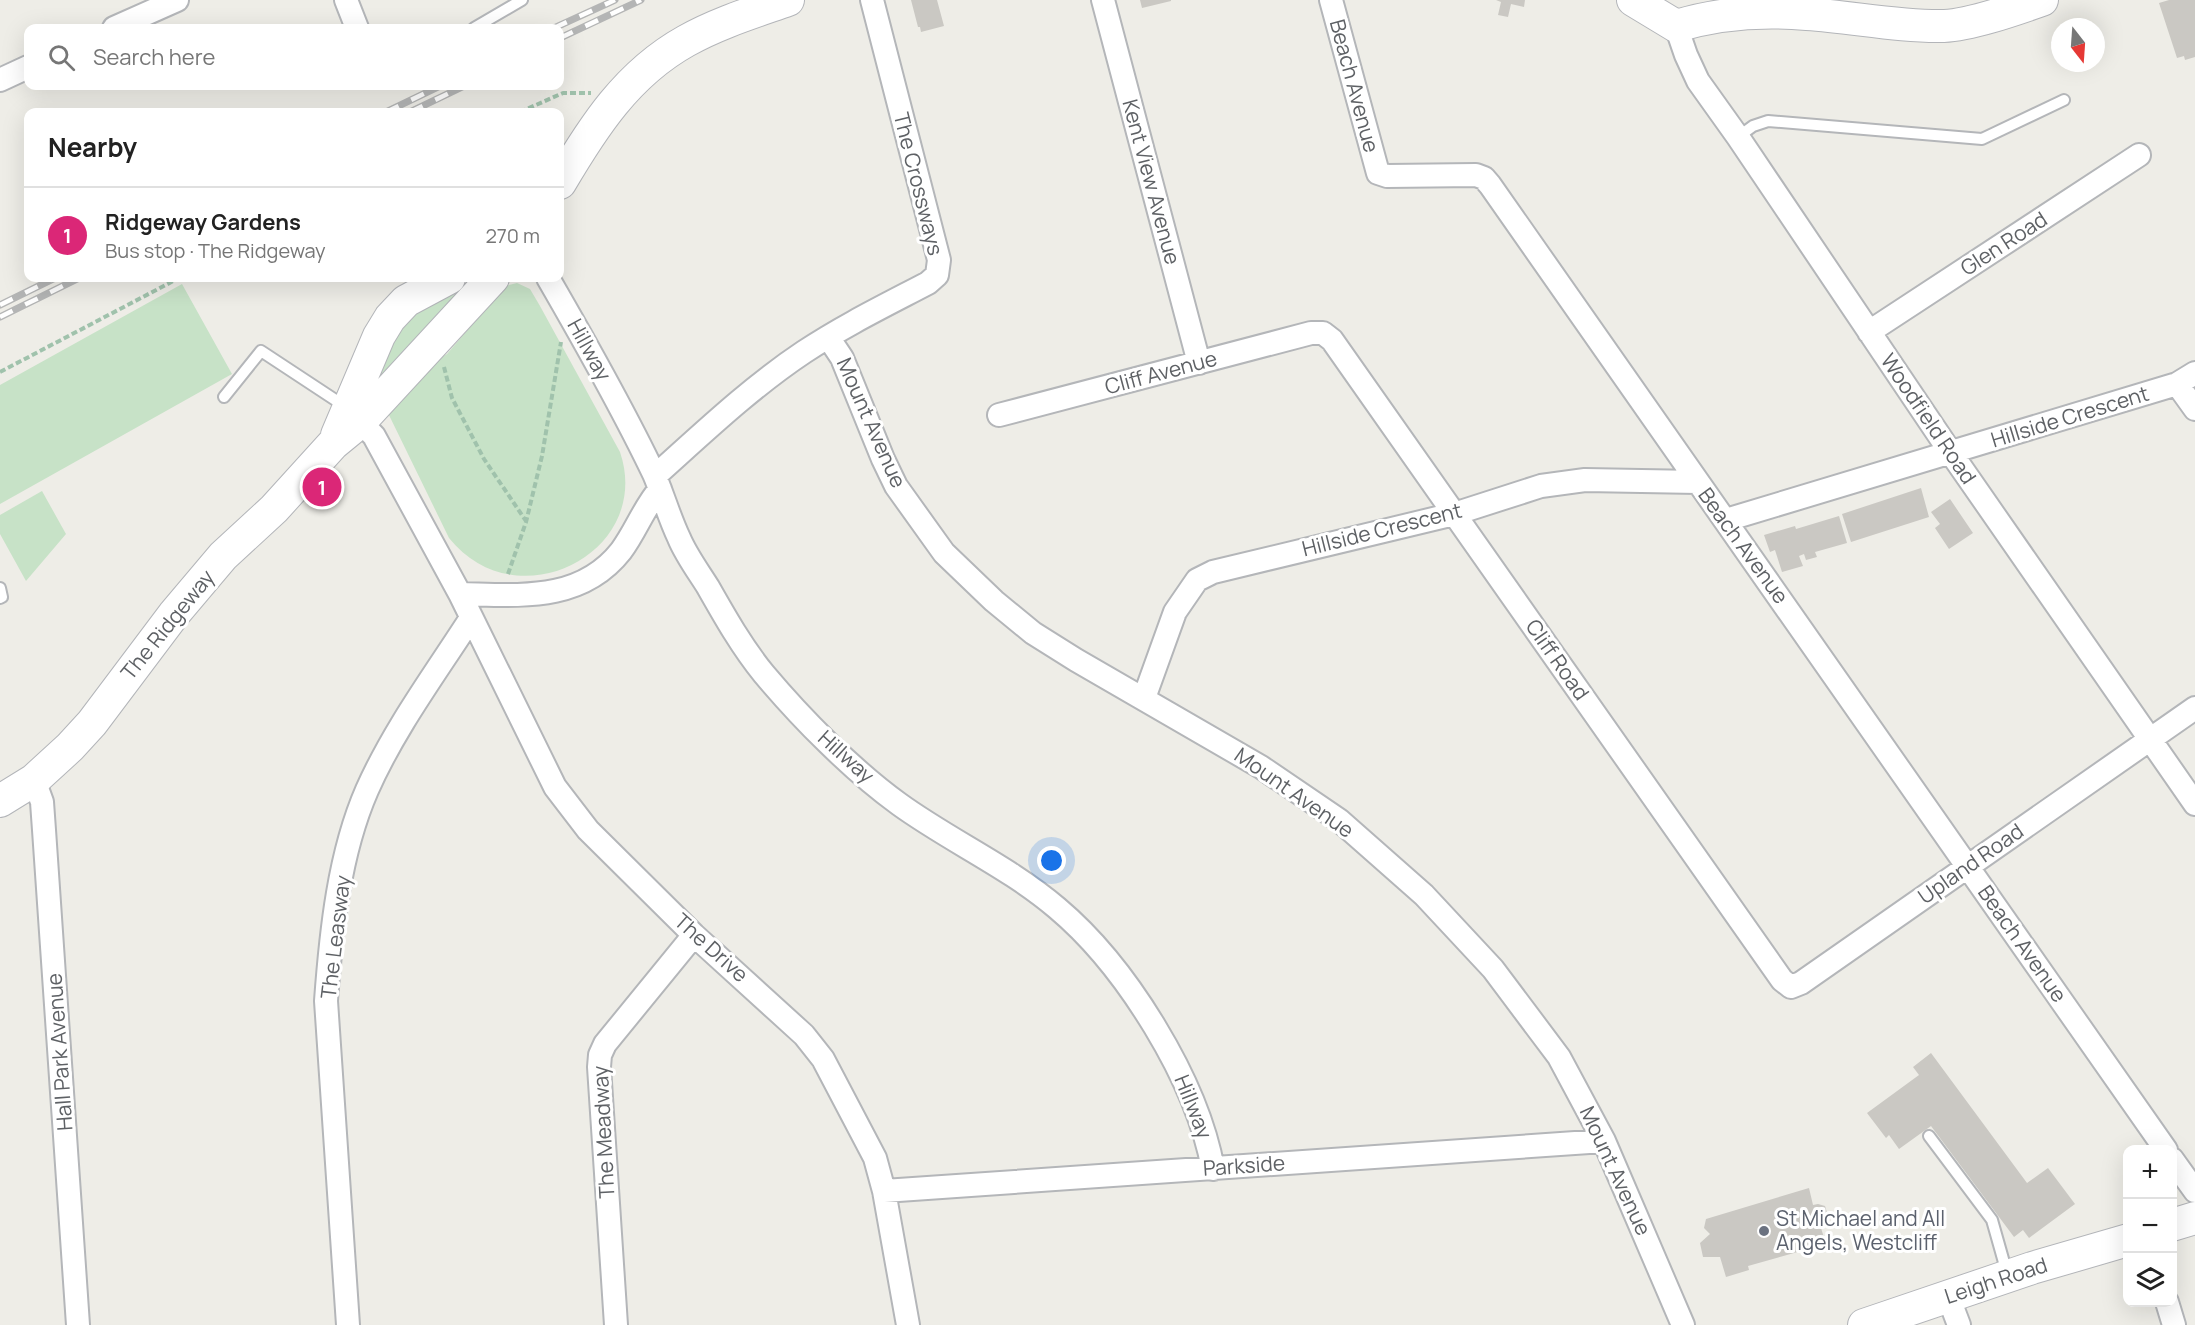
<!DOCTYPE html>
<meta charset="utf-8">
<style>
:root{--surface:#fff;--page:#f2f2f2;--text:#222;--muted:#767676;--line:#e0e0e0;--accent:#db2777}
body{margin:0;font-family:Manrope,sans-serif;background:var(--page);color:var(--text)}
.controls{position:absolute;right:18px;bottom:18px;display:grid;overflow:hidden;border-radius:12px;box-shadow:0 6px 24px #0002}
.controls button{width:54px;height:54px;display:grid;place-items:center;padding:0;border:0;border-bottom:2px solid var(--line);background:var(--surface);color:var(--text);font:30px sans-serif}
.compass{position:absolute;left:2051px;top:18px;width:54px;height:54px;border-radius:50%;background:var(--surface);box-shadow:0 6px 24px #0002;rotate:163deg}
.you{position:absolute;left:1052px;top:861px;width:21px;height:21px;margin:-15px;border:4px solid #fff;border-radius:50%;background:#1a73e8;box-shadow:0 0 0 9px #1a73e833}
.badge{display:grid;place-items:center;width:39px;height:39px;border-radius:50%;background:var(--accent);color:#fff;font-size:20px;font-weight:700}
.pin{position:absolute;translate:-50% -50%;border:3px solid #fff;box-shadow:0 2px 6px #0006}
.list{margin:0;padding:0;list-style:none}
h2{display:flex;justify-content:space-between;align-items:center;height:78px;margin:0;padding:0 24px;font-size:26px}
h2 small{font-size:20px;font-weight:400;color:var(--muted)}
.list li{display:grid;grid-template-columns:39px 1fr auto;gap:18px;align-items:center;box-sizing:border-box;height:96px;padding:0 24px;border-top:2px solid var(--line)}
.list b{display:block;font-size:22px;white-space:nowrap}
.list p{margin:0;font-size:20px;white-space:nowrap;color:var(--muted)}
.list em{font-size:20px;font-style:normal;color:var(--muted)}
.icon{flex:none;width:33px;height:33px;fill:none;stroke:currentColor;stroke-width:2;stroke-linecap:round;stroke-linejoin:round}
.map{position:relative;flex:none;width:2195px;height:1325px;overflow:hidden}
.search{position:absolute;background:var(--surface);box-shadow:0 6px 24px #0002;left:24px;top:24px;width:540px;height:66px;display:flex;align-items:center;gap:15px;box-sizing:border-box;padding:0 21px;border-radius:12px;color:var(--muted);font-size:22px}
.panel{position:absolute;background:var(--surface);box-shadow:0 6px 24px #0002;left:24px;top:108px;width:540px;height:174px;border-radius:12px}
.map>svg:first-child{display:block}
.green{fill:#c7e2c7}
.building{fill:#cac8c3}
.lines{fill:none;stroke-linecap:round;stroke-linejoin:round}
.lane-casing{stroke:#b4b6b9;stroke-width:14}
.street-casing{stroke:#b4b6b9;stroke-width:26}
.secondary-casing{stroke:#b3b5b9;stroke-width:34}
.path{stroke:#a0c2ac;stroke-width:4;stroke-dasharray:6 3;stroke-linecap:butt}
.lane{stroke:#fff;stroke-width:10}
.street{stroke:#fff;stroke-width:22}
.secondary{stroke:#fff;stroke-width:32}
.rail-casing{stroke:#b4b5b5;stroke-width:7}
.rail{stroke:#fff;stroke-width:4.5;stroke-dasharray:14;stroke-linecap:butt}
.worship-dot{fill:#6b7280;stroke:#fff;stroke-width:2}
.labels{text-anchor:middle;stroke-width:6;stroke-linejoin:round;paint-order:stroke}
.street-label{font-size:21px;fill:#5e6165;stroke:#fff}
.worship-label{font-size:21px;fill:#5b616d;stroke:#fff;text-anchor:start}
</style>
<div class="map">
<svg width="2195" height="1325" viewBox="0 0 2195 1325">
<rect width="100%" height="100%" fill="#eeede7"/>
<path class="green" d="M517,283L530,289L540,306L620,452C654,552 517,623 449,538L387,411L432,363L447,354L505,286Z
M182,284L232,374L0,504V385Z
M463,291L384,385L377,380L400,328L423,306Z
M42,491L66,534L26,581L0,534V515Z"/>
<path class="building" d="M911,0H937L944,26L921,32L920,27H918Z
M1140,0H1171V1L1142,8Z
M1496,0H1525L1524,7L1511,4L1508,17L1498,15L1501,2Z
M2169,0H2195V57L2185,60L2184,56L2177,58L2159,3Z
M1921,488L1929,517L1851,542L1842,514Z
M1950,499L1973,533L1949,549L1935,528L1940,524L1931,512Z
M1839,516L1847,543L1815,552L1817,557L1806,560L1804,554L1799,556L1803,566L1782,572L1775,550L1770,552L1764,535L1795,526L1796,529Z
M1931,1053L2027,1183L2048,1168L2075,1204L2029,1238L2023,1230L2014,1237L1931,1126L1899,1149L1889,1135L1886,1138L1867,1113L1919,1075L1913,1067Z
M1809,1188L1813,1205L1818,1204L1825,1206L1829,1219L1821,1228L1826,1244L1748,1266L1749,1270L1726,1277L1720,1257H1703L1700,1243L1710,1234L1704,1228L1706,1219Z"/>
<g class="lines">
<defs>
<path id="lane" d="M474,28L522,0
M1738,137L1753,126L1768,121L1982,139L2064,100
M224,397L261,351L346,407
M0,588L2,597L0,598
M1929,1136L1992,1220L2007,1273"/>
<path id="street" d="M346,0L357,28
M1103,0L1199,363
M1331,0L1378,173L1387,176L1476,175L1484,178L1490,185L2166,1150
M1676,26L1686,55L1698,81L1738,137L1951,453L2195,804
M114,28L177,0
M0,80L28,67
M548,278C585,342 622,407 654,474C663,495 669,517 679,538C686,555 698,571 708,587C725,617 742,647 764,674C801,718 852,770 899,804C950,841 1009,867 1057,908C1126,966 1197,1080 1213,1169
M1869,332L2139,155
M828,337L842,358L883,459L896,486L944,553L994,601L1033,633L1076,660L1261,767L1339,820L1424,895L1493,969L1559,1057L1604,1141L1683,1325
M2177,384L2195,409
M351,412L374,436L460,594C518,595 580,603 621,551C636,531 644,507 660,489
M999,415L1311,333H1323L1332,340L1782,980L1791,987L1801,983L2195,708
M655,476C703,433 750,388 804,352C843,326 886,305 928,283L937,275L939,260L872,0
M1726,520L2177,384L2195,373
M460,594L555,787L588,830L694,935L804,1035L823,1059L875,1158L884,1191L908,1325
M1144,698L1175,612L1197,580L1213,572L1454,514L1541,486L1585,480L1698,482
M34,780L42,802L44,830L78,1325
M2172,1159L2195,1191
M884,1191L1604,1141
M1948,1296L1959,1325
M2167,1302L2174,1325
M348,1325L326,1001C331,932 339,854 367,790C394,729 435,674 471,618
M616,1325L599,1067L600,1055L605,1044L694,935"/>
<path id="secondary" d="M1633,0L1676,26C1719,13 1762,10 1807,14C1853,17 1898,27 1944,26C1971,25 2016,9 2042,0
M560,183C593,127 627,74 686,41C718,23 754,12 788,0
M337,435L379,336L390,318L406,301L449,278
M0,801L34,780L70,747L92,723L174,614L223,556L274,509L333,444L361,421L493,278
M2172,1225L2195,1218
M1864,1325L2032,1268L2128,1240"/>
</defs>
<use href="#lane" class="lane-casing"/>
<use href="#street" class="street-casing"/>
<use href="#secondary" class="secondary-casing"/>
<path class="path" d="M520,112L563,93H591
M444,367L452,398L484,459L526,521
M0,372L179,278
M508,574L526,522L542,456L561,342"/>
<use href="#lane" class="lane"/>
<use href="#street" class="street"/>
<use href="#secondary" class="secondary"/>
<defs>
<path id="rail" d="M554,28L615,0
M560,38L641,0
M386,112L440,86
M410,112L464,86
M0,305L55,278
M0,317L79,278"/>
</defs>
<use href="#rail" class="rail-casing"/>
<use href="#rail" class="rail"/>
</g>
<circle class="worship-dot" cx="1764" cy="1231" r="6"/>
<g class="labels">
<g class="street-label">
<text transform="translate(1354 86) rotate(75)" y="7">Beach Avenue</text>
<text transform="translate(1151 182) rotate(75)" y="7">Kent View Avenue</text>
<text transform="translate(918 184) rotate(76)" y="7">The Crossways</text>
<text transform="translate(2004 244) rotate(-33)" y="7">Glen Road</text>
<text transform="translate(589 350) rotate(61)" y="7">Hillway</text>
<text transform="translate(1161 373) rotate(-15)" y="7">Cliff Avenue</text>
<text transform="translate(2070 417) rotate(-17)" y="7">Hillside Crescent</text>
<text transform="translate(1928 419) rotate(56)" y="7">Woodfield Road</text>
<text transform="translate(871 423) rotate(66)" y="7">Mount Avenue</text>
<text transform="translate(1382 530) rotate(-14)" y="7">Hillside Crescent</text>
<text transform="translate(1743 546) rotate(54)" y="7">Beach Avenue</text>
<text transform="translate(168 625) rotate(-51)" y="7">The Ridgeway</text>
<text transform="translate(1557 660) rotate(55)" y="7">Cliff Road</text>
<text transform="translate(846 757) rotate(42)" y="7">Hillway</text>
<text transform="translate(1294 793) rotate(35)" y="7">Mount Avenue</text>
<text transform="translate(1971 864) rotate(-35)" y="7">Upland Road</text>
<text transform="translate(336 937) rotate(-83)" y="7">The Leasway</text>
<text transform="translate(2022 944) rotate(55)" y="7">Beach Avenue</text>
<text transform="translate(711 948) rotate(42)" y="7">The Drive</text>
<text transform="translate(60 1052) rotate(-94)" y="7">Hall Park Avenue</text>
<text transform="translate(1193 1107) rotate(68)" y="7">Hillway</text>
<text transform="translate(604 1132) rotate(-93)" y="7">The Meadway</text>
<text transform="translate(1244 1166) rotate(-4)" y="7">Parkside</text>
<text transform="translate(1615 1171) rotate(65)" y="7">Mount Avenue</text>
<text transform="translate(1996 1281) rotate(-18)" y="7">Leigh Road</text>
</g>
<g class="worship-label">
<text x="1776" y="1226">St Michael and All<tspan x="1776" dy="24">Angels, Westcliff</tspan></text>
</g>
</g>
</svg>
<div class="controls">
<button>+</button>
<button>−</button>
<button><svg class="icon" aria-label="layers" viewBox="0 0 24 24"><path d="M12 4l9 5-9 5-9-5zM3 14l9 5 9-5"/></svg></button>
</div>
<svg class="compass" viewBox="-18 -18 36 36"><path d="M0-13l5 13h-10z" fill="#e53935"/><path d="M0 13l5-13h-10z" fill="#767676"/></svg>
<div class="you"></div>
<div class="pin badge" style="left:322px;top:487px">1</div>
<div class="search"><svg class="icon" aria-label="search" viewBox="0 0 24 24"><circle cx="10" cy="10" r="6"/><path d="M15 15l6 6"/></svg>Search here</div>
<section class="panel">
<h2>Nearby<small></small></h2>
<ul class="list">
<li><span class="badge">1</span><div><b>Ridgeway Gardens</b><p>Bus stop · The Ridgeway</p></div><em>270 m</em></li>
</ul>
</section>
</div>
